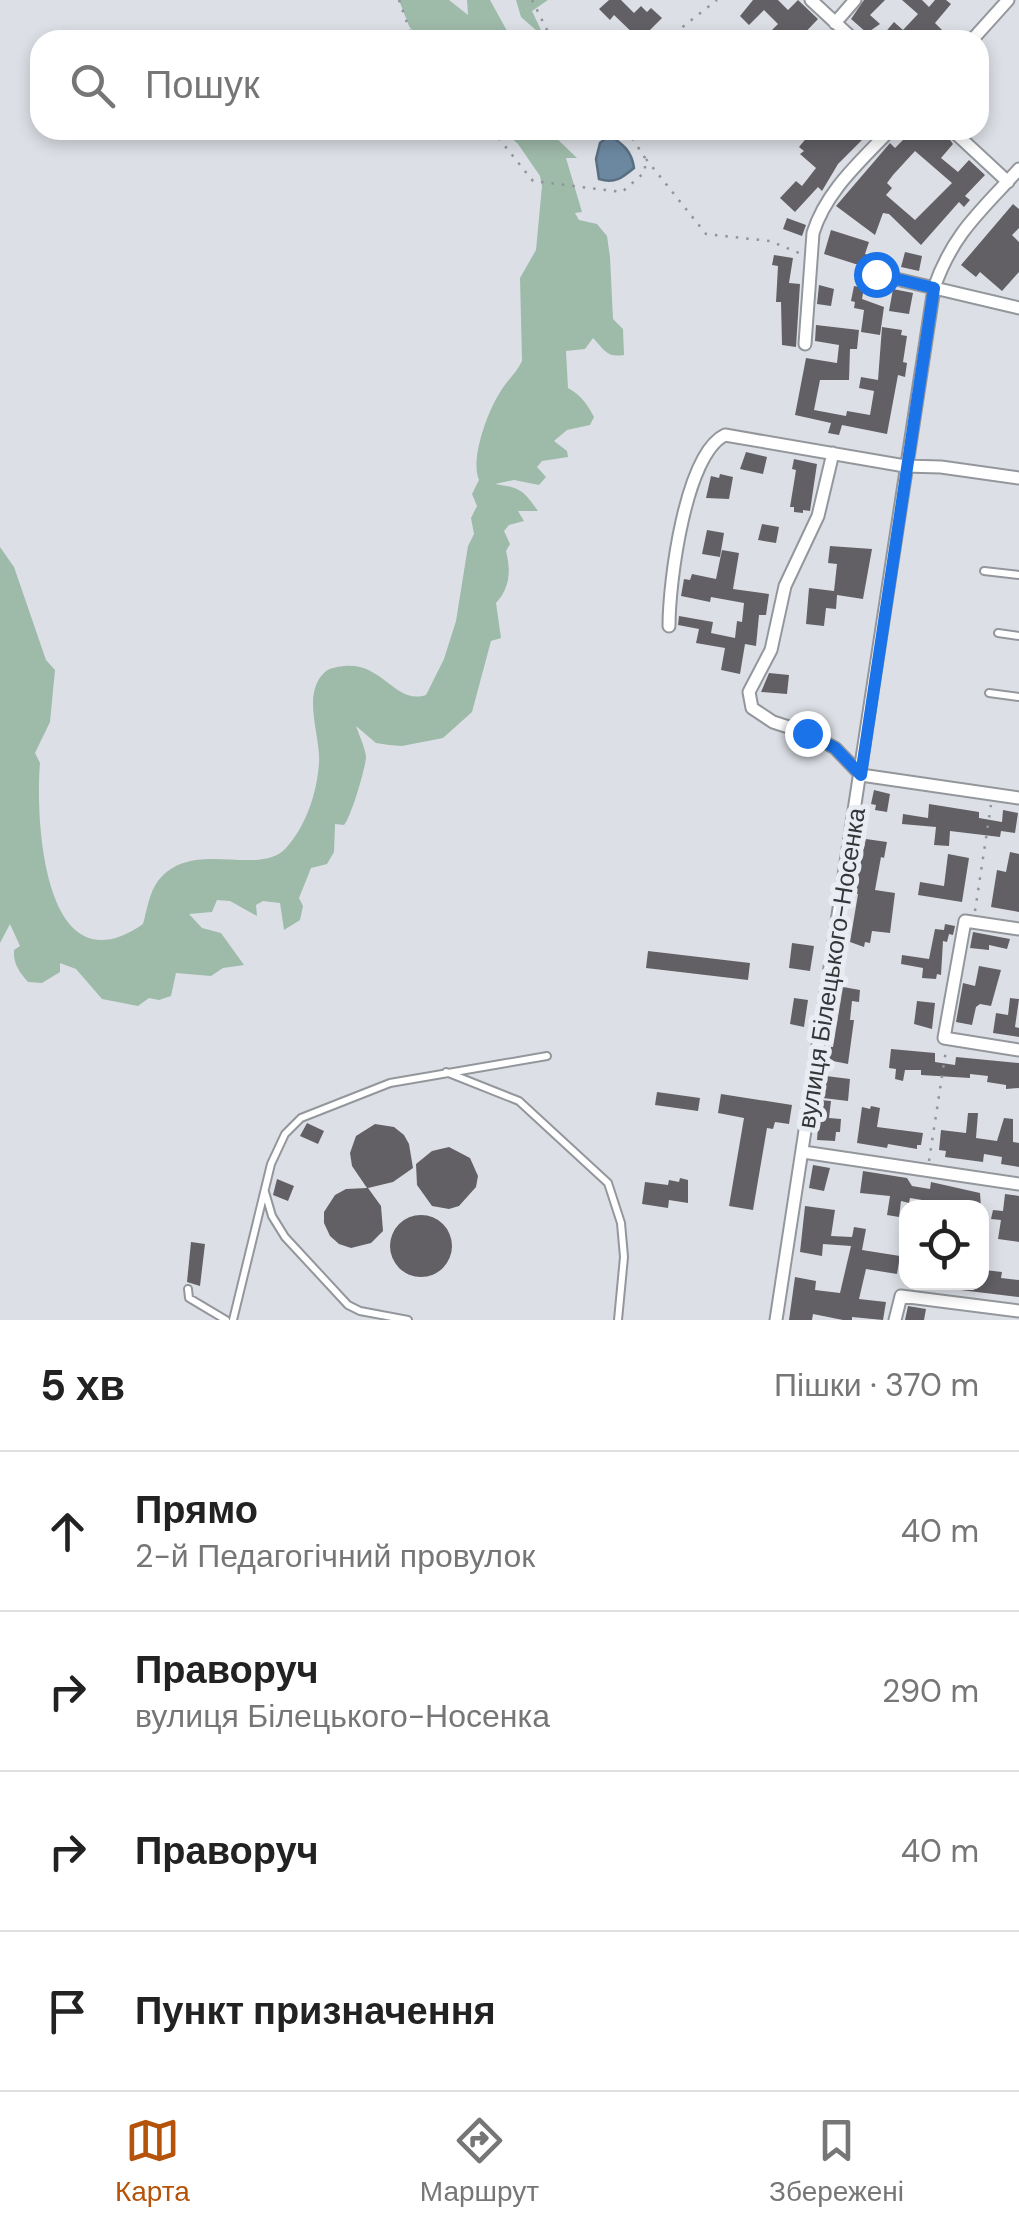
<!DOCTYPE html>
<html lang="uk">
<meta charset="utf-8">
<style>
:root{--surface:#fff;--page:#f2f2f2;--text:#222;--muted:#767676;--line:#e0e0e0;--accent:#b45309}
body{margin:0;font-family:"DM Sans",sans-serif;background:var(--page);color:var(--text)}
.controls{position:absolute;right:30px;bottom:30px;display:grid;overflow:hidden;border-radius:20px;box-shadow:0 5px 15px #0003}
.controls button{width:90px;height:90px;display:grid;place-items:center;padding:0;border:0;border-bottom:2px solid var(--line);background:var(--surface);color:var(--text);font:50px sans-serif}
.stop{position:absolute;width:30px;height:30px;margin:-22px;border:8px solid #1a73e8;border-radius:50%;background:#fff}
.stop.end{background:#1a73e8;border-color:#fff;box-shadow:0 2px 10px #0008}
.list{margin:0;padding:0;list-style:none}
h2{display:flex;justify-content:space-between;align-items:center;height:130px;margin:0;padding:0 40px;font-size:42px}
h2 small{font-size:32px;font-weight:400;color:var(--muted)}
.list li{display:grid;grid-template-columns:65px 1fr auto;gap:30px;align-items:center;box-sizing:border-box;height:160px;padding:0 40px;border-top:2px solid var(--line)}
.list b{display:block;font-size:38px;white-space:nowrap}
.list p{margin:0;font-size:32px;white-space:nowrap;color:var(--muted)}
.list em{font-size:32px;font-style:normal;color:var(--muted)}
.icon{flex:none;width:55px;height:55px;fill:none;stroke:currentColor;stroke-width:2;stroke-linecap:round;stroke-linejoin:round}
.map{position:relative;flex:none;width:1019px;height:1320px;overflow:hidden}
.search{position:absolute;background:var(--surface);box-shadow:0 5px 15px #0003;left:30px;right:30px;top:30px;height:110px;display:flex;align-items:center;gap:25px;box-sizing:border-box;padding:0 35px;border-radius:30px;color:var(--muted);font-size:38px}
.sheet{height:770px;background:var(--surface)}
nav{display:flex;justify-content:space-around;align-items:center;box-sizing:border-box;height:140px;border-top:2px solid var(--line);background:var(--surface);font-size:28px;color:var(--muted)}
nav a{display:grid;justify-items:center;gap:5px}
nav .on{color:var(--accent)}
.map>svg:first-child{display:block}
.green{fill:#9ebaa9}
.water{fill:#6c88a1;stroke:#5b6f82;stroke-width:2.5}
.building{fill:#626065;fill-rule:evenodd}
.lines{fill:none;stroke-linecap:round;stroke-linejoin:round}
.service-casing{stroke:#93979c;stroke-width:10}
.minor-casing{stroke:#93979c;stroke-width:15}
.path{stroke:#919498;stroke-width:2.5;stroke-dasharray:2.5 8;stroke-linecap:butt}
.service{stroke:#fff;stroke-width:6}
.minor{stroke:#fff;stroke-width:11}
.route{stroke:#1a73e8;stroke-width:12}
.labels{text-anchor:middle;stroke-width:10;stroke-linejoin:round;paint-order:stroke}
.street-label{font-size:25px;fill:#343638;stroke:#e9edf3}
</style>
<div class="map">
<svg width="1019" height="1320" viewBox="0 0 1019 1320">
<rect width="100%" height="100%" fill="#dce0e6"/>
<path class="green" d="M399,0H449L468,15L467,0H490L512,40H483L471,36L469,40H419L409,26Z
M516,0H548L532,11L541,30L537,31L521,17Z
M503,130H548L577,158H566L582,212L575,213L579,220L597,224L607,236L610,257L613,319L623,329L624,355C606,358 604,349 593,338L585,349L566,351L568,388C582,396 587,404 594,417L590,425L567,430L554,441L567,451L568,457L542,461L537,467L546,477L539,485L514,480L495,484C521,488 523,490 538,511H518L524,521L509,525L504,531L510,544L506,551C511,571 510,588 496,603L501,638L491,641L472,712L443,738L402,746L389,745L376,743L356,726C359,735 365,747 366,757C366,766 351,818 344,825L335,824L334,852L327,864L311,868L299,898L303,906L300,920L284,930L280,903L263,901L256,905L257,916L230,901L217,900L212,912L189,914L202,928L221,933L244,965L223,968L211,976L176,973L171,996L159,1000L149,998L138,1006L102,999L76,969L60,963V972L42,983L28,982C19,972 13,963 14,950L20,946L10,924L0,943V547L14,567L46,660L55,670L50,722L35,753L40,763C35,821 44,993 143,924C147,910 149,893 158,881C192,837 259,878 286,848C306,826 317,793 319,763C321,737 302,696 323,674C328,668 336,667 344,666C383,662 395,705 426,695L444,659L456,621L468,546L474,534L471,518L477,506L472,494L479,480C470,460 487,413 499,394C506,381 516,374 522,361L520,278L536,250L542,186L540,176L518,144Z"/>
<path class="water" d="M609,136C623,143 632,152 634,168C622,178 615,184 599,179L596,159L600,143Z"/>
<path class="building" d="M609,0H621L634,13L641,6L647,12L651,8L662,18L640,40L614,15L610,20L599,9Z
M753,0H778L788,10L798,0L818,19L798,40H762L778,24L764,10L749,25L740,16Z
M864,0H885L870,15L880,24L867,33L851,19Z
M902,0H922L929,7L935,0H946L951,4L935,23L952,40H924L915,32L908,40H890L883,35L894,22L903,30L918,14Z
M813,130H828L836,137L843,130H872L838,164L822,191L818,187L795,212L780,198L796,181L802,186L816,168L800,154L804,151L799,147Z
M913,130H943L953,144L941,158L958,172L969,160L985,175L965,196L970,200L964,207L959,202L921,245L889,214L883,213L875,235L836,206L890,143L895,148ZM915,151L952,183L915,220L886,195L892,188L887,183L893,175Z
M1013,204L1019,209V228L1012,235L1019,242V272L1002,291L980,272L976,277L961,265Z
M787,218L806,225L802,236L783,229Z
M831,230L869,242L865,254L871,256L868,268L824,254Z
M905,252L922,256L919,271L901,267Z
M774,255L793,258L789,283L800,284L796,347L782,345L781,302H776L778,266L772,265Z
M819,285L834,289L831,306L817,304Z
M854,286L864,288L862,299L884,307L880,335L861,332L864,310L854,308L855,302L851,301Z
M893,289L913,293L909,314L889,311Z
M816,325L859,330L857,349H850L849,380H820L814,410L846,416L847,411L870,415L874,391L859,388L861,377L878,380L882,327L902,330L901,335L907,336L903,362L907,363L905,377L898,375L887,434L842,425L839,435L828,433L831,423L795,415L806,358L837,363L839,345L815,341Z
M746,452L767,457L763,474L740,469Z
M794,459L817,464L810,511L803,510V513L794,512V507H790L796,470L792,469Z
M720,474L733,477L729,499L706,498L711,476L719,478Z
M762,524L779,527L776,543L758,540Z
M707,530L724,533L720,557L702,554Z
M830,546L872,549L863,599L837,595L836,609L826,608L824,626L806,624L809,588L834,591L837,564L828,563Z
M722,550L739,553L733,589L769,594L766,615H759L756,646L745,644L740,674L721,670L725,648L696,643L699,629L678,625L679,616L713,622L711,633L735,638L737,621L742,622L744,603L711,597L710,602L681,596L684,579L690,580L692,574L716,579Z
M769,673L789,675L787,694L761,692Z
M874,790L890,794L887,812L875,810L876,805L871,804Z
M929,804L979,812V818L1002,822L1003,810L1018,813L1015,833L1001,831L1000,837L950,831L949,846L934,845L936,827L902,824L903,814L928,818Z
M866,839L887,842L884,858L881,857L875,890L895,893L890,933L872,931L870,943L865,942L864,947L850,942L858,894L854,893L855,885Z
M1010,852L1019,854V912L991,907L997,870L1006,872Z
M948,854L969,858L962,902L918,895L920,882L944,886Z
M945,924L955,926L953,935L949,934L947,942L943,941L941,975L937,974L936,979L922,978L923,968L901,964L902,955L929,959L935,929L944,930Z
M973,932L1010,939L1007,949L989,945V950L970,948Z
M792,943L814,946L810,971L789,968Z
M648,951L750,963L748,980L646,968Z
M979,966L1001,970L991,1006L980,1004L976,1007L972,1025L956,1022L963,983L975,986Z
M843,987L860,990L859,1002L852,1001L850,1020H854L848,1064L828,1060L831,1047H833Z
M794,998L808,1000L804,1027L790,1024Z
M1010,998L1019,999L1015,1027L1019,1028V1037L993,1033L996,1013L1008,1015Z
M917,1001L935,1003L932,1029L914,1024Z
M891,1049L935,1053V1062L955,1065L956,1057L1019,1063V1088L1006,1089V1085L987,1082L988,1076L970,1074V1078L921,1075V1070H905L903,1081L895,1079L896,1069L889,1068Z
M826,1076L850,1079L848,1101L823,1098Z
M657,1092L700,1098L698,1111L655,1105Z
M721,1094L792,1105L789,1124L775,1122L773,1129L767,1128L753,1210L729,1206L744,1118L718,1113Z
M820,1100L831,1101L829,1118L841,1119L840,1132H836L835,1141L817,1140Z
M871,1106L880,1108L877,1127L923,1133L921,1145H917V1149L888,1144L887,1148L857,1143L862,1107L870,1109Z
M968,1113H978L976,1138L997,1141L1004,1118L1013,1119V1142L1019,1143V1167L1001,1164L1002,1157L984,1154L983,1162L945,1157L946,1151L939,1150L941,1130L966,1133Z
M307,1123L324,1131L318,1144L300,1136Z
M375,1124L394,1127L404,1135L409,1144L413,1168L393,1182L368,1188L381,1206L383,1231L371,1243L351,1248L339,1244L330,1236L324,1223V1212L335,1195L346,1189L367,1188L352,1166L350,1153L356,1136Z
M449,1147L470,1158L478,1176L476,1187L459,1206L449,1209L432,1206L417,1185L416,1164L432,1151Z
M813,1165L830,1168L824,1191L809,1188Z
M863,1171L907,1178L912,1186L930,1189L931,1182L980,1193L981,1208L949,1202L942,1203L939,1208L927,1205L928,1201L910,1198L909,1203L901,1201L899,1217L887,1215L890,1196L860,1193Z
M680,1178L688,1180V1203L669,1200L668,1208L642,1204L645,1182L668,1185L669,1180L679,1182Z
M277,1179L294,1186L288,1201L273,1195Z
M1005,1194L1019,1196V1242L998,1239L1001,1220L991,1219L993,1210L1003,1211Z
M805,1206L835,1210L831,1236L852,1237L854,1227L866,1229L862,1250L900,1256L897,1274L866,1269L859,1299L886,1302L883,1320L852,1317V1320H843L813,1314L812,1320H789L795,1277L816,1281L815,1290L840,1293L851,1246L823,1244L822,1256L800,1252Z
M390 1246a31 31 0 1 1 62 0a31 31 0 1 1-62 0Z
M191,1242L205,1244L200,1286L187,1282Z
M985,1270L1002,1272L1001,1278L1019,1280V1297L944,1288V1282H982Z
M908,1306L926,1309L924,1320H905Z"/>
<g class="lines">
<defs>
<path id="service" d="M984,571L1019,575
M998,633L1019,636
M989,693L1019,697
M446,1072L519,1101L608,1183L621,1223L624,1257L618,1320
M265,1192L272,1216L285,1237L348,1305L360,1311L408,1320
M188,1289L189,1298L226,1320
M233,1320L271,1164L285,1134L301,1118L390,1083L547,1056"/>
<path id="minor" d="M811,0L854,40
M835,23L855,0
M972,40L1008,0
M952,130L1008,182
M875,274L1019,308
M805,344L813,233C826,191 860,162 890,130
M833,453L818,516L785,586L771,650L749,692L752,708L773,722L807,733L835,748L861,775L1019,798
M669,626C669,583 685,454 725,435L905,466L941,467L1019,478
M1019,929L965,921L944,1038L1019,1050
M803,1152L1019,1184
M776,1320L934,288C953,233 981,211 1019,169
M895,1320L901,1296L1019,1311"/>
</defs>
<use href="#service" class="service-casing"/>
<use href="#minor" class="minor-casing"/>
<path class="path" d="M399,0L413,40
M532,0L552,40
M666,40L717,0
M492,130L533,181L622,192L645,172V158L627,130
M646,159L706,234L770,241L799,253
M975,911L991,805
M929,1161L946,1050"/>
<use href="#service" class="service"/>
<use href="#minor" class="minor"/>
</g>
<g class="lines">
<path class="route" d="M807,733L835,748L861,775L934,288L876,274"/>
</g>
<g class="labels">
<g class="street-label">
<text transform="translate(831 968) rotate(-81)" y="9">вулиця Білецького-Носенка</text>
</g>
</g>
</svg>
<div class="controls">
<button><svg class="icon" aria-label="locate" viewBox="0 0 24 24"><circle cx="12" cy="12" r="6"/><path d="M12 2v4M12 18v4M2 12h4M18 12h4"/></svg></button>
</div>
<div class="stop" style="left:876px;top:274px"></div>
<div class="stop end" style="left:807px;top:733px"></div>
<div class="search"><svg class="icon" aria-label="search" viewBox="0 0 24 24"><circle cx="10" cy="10" r="6"/><path d="M15 15l6 6"/></svg>Пошук</div>
</div>
<section class="sheet">
<h2>5 хв<small>Пішки · 370 m</small></h2>
<ul class="list">
<li><svg class="icon" aria-label="ahead" viewBox="0 0 24 24"><path d="M12 20V5M6 11l6-6 6 6"/></svg><div><b>Прямо</b><p>2-й Педагогічний провулок</p></div><em>40 m</em></li>
<li><svg class="icon" aria-label="right" viewBox="0 0 24 24"><path d="M7 20v-9h11M14 6l5 5-5 5"/></svg><div><b>Праворуч</b><p>вулиця Білецького-Носенка</p></div><em>290 m</em></li>
<li><svg class="icon" aria-label="right" viewBox="0 0 24 24"><path d="M7 20v-9h11M14 6l5 5-5 5"/></svg><div><b>Праворуч</b></div><em>40 m</em></li>
<li><svg class="icon" aria-label="arrive" viewBox="0 0 24 24"><path d="M6 21V4h12l-3 4 3 4H6"/></svg><div><b>Пункт призначення</b></div></li>
</ul>
</section>
<nav>
<a class="on"><svg class="icon" aria-label="map" viewBox="0 0 24 24"><path d="M3 6l6-2 6 2 6-2v14l-6 2-6-2-6 2zM9 4v14M15 6v14"/></svg>Карта</a>
<a><svg class="icon" aria-label="directions" viewBox="0 0 24 24"><path d="M12 3l9 9-9 9-9-9zM9 14v-3h6M13 9l2 2-2 2"/></svg>Маршрут</a>
<a><svg class="icon" aria-label="saved" viewBox="0 0 24 24"><path d="M7 4h10v16l-5-4-5 4z"/></svg>Збережені</a>
</nav>
